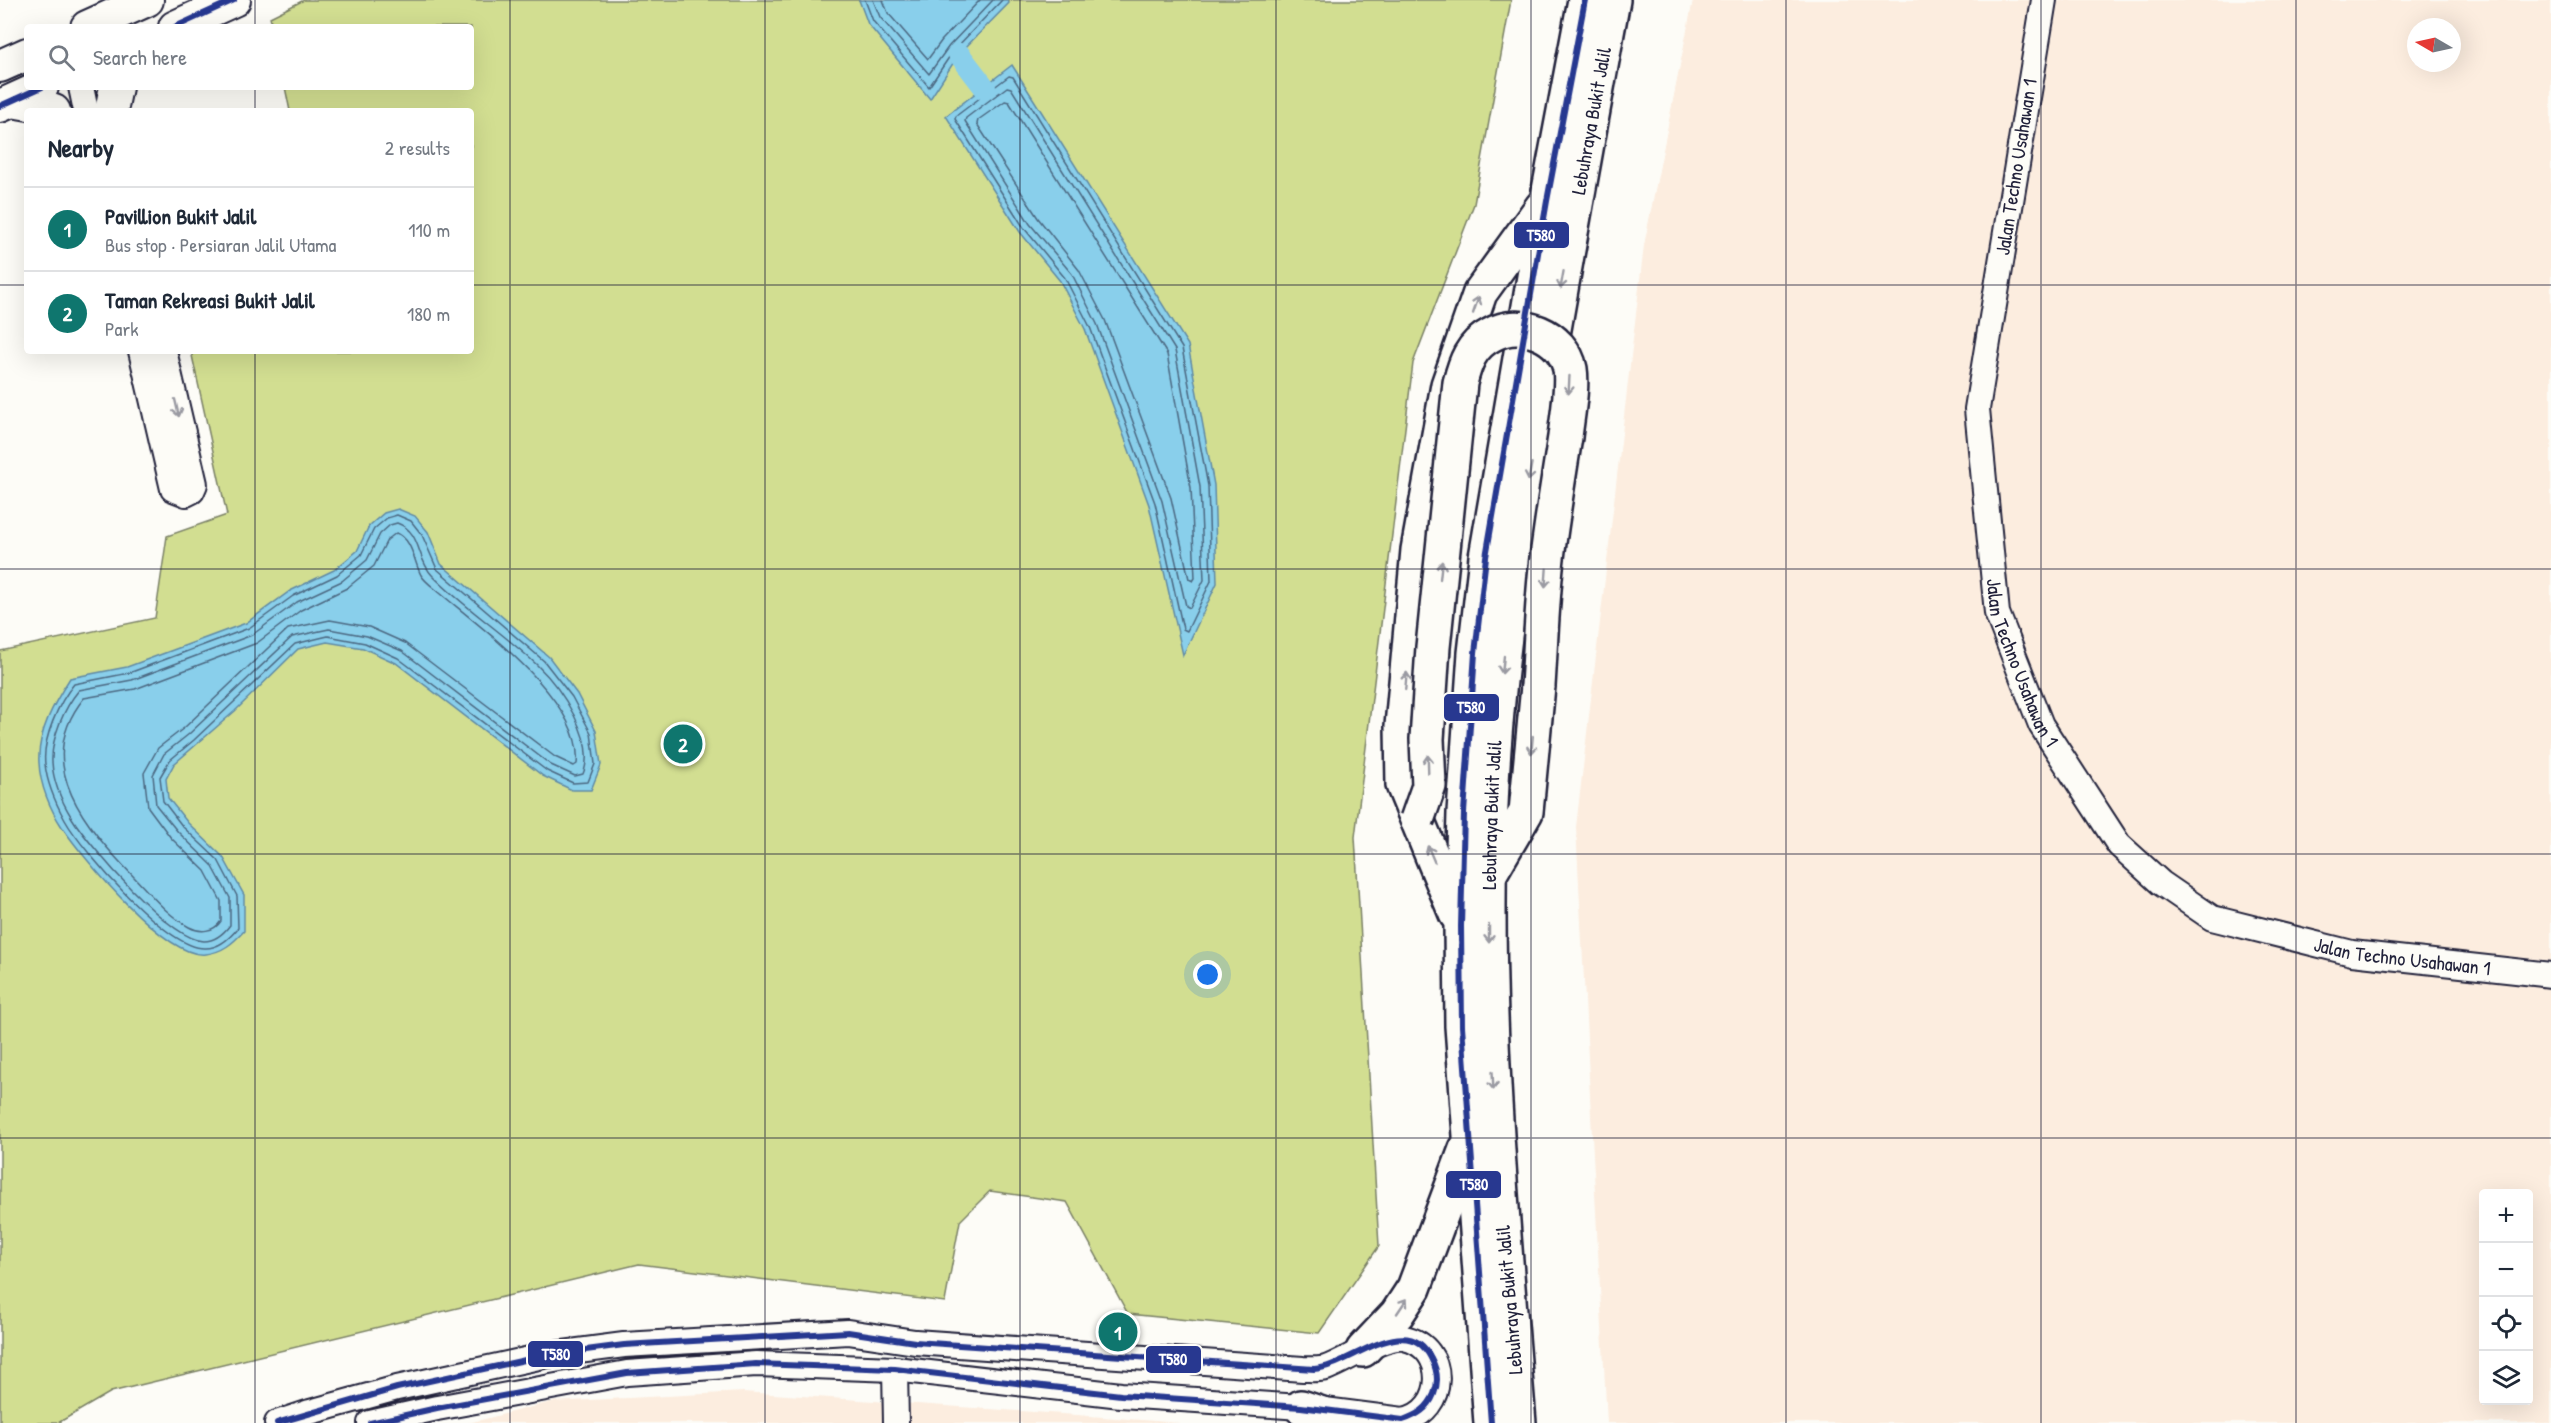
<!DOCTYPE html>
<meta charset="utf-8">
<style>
:root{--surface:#fff;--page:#f2f2f3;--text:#1f2937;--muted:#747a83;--line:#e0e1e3;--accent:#0f766e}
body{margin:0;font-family:"Patrick Hand",sans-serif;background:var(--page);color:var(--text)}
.controls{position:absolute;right:18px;bottom:18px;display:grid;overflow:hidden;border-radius:6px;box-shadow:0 6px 24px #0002}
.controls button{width:54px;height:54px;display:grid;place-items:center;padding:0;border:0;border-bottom:2px solid var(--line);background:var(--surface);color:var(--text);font:30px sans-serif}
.compass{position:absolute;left:2407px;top:18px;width:54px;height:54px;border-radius:50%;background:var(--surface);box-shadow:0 6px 24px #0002;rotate:279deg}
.you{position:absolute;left:1208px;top:975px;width:21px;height:21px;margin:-15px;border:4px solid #fff;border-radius:50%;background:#1a73e8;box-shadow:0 0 0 9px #1a73e833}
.badge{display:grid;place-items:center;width:39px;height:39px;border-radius:50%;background:var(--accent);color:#fff;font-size:20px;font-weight:700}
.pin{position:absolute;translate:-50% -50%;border:3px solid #fff;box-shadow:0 2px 6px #0006}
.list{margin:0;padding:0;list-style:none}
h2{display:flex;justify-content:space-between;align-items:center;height:78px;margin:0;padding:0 24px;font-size:26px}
h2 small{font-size:20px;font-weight:400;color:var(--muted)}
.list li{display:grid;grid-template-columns:39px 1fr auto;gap:18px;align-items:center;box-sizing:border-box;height:84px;padding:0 24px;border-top:2px solid var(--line)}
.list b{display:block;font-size:22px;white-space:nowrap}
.list p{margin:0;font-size:20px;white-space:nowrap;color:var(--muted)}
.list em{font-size:20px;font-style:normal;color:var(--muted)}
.icon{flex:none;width:33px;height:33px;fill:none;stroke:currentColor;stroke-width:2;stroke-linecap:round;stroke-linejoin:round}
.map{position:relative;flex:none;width:2551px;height:1423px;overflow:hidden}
.search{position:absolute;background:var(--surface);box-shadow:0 6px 24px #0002;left:24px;top:24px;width:450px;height:66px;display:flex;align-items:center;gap:15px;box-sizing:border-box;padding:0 21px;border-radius:6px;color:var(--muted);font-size:22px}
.panel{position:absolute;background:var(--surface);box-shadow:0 6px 24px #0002;left:24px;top:108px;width:450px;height:246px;border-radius:6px}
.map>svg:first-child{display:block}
.built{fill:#fceddf;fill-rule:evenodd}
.green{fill:#d2de91;stroke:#7a8066;stroke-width:1.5}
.water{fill:#89cfeb;stroke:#608aa5;stroke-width:1.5}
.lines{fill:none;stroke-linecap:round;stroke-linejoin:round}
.shore{stroke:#4b6781;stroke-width:1.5}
.canal{stroke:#89cfeb;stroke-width:22}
.minor-casing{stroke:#22223b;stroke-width:28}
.major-casing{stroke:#22223b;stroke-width:36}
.highway-casing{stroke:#22223b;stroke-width:38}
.minor{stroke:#fdfcf7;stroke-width:24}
.major{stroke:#fdfcf7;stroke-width:32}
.highway{stroke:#fdfcf7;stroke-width:33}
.highway-bridge-casing{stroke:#22223b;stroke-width:38;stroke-linecap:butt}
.highway-bridge{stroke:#fdfcf7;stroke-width:33}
.bus-1-casing{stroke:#fdfcf7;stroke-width:10}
.bus-1{stroke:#283890;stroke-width:6}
.oneway{stroke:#9a9aa2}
.grid{fill:none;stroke:#22223b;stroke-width:1.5;stroke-opacity:0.55}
.labels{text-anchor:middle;stroke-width:4.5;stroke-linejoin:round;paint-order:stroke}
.street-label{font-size:20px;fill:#22223b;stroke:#fdfcf7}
.line-badge{stroke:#fdfcf7;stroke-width:2}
.badge-label{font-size:16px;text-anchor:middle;font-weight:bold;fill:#fff}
</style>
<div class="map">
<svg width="2551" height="1423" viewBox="0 0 2551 1423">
<rect width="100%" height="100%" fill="#fdfcf7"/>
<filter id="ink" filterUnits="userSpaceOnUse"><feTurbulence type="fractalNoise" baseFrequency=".0167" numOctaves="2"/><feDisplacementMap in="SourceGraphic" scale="12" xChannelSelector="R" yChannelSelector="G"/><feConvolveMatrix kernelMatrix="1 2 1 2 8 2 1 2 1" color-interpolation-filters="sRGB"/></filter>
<g filter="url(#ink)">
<path class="built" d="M1693,0H2551V1423H1607L1576,827L1644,245ZM2416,27H2452V63H2416ZM2484,1194H2528V1400H2484Z
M743,1392L1077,1415L1181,1423H469L551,1402Z"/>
<path class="green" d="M304,0H1511L1474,204L1413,363L1355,837L1379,1246L1319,1333L1128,1314L1067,1202L990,1191L960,1221L945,1302L639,1264L111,1392L58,1423H0V651L155,618L167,536L227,515L191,351H471V111H290L285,87H471V27H272L270,17Z"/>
<path class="water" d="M859,0H1008L1009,3L959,54L930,99L868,24Z
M1012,65L1188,345L1214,485L1217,583L1183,655L1149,505L1085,329L1060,281L1020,232L946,116Z
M398,509L415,516L428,532L441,564L549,657L577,694L596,731L601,765L591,790H572L543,776L396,663L363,648L327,642L298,649L235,711L174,764L166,779L168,798L188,823L223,857L244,895V931C233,943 223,952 206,954C167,960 83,858 62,827C50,809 40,785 39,763C37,733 54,703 70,678L127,667L246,623L290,591L334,570L357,551L369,526L384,513Z"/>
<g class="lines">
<path class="shore" d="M865,0L873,21L929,87L954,50L1002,0
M873,0L880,17L929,74L949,46L993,0
M883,0L888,13L928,59L942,40L980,0
M1009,76L1013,77L1182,348L1208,486L1211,581L1187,631L1183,629L1155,503L1090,327L1065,278L1024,228L955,119L956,116Z
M1007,87L1011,88L1175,350L1200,487L1204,580L1190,608L1186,606L1162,501L1097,324L1072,274L1030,224L965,121L966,118Z
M1005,101L1009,102L1167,354L1191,488L1195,578L1193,581L1189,579L1171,498L1105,320L1079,270L1038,218L977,124L978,120Z
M397,515L411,521L422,535L437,569L544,661L572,697L591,733L595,764L588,782L573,783L547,771L398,658L365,643L328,636L295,644L194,740L170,760L160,777L163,801L183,827L218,860L237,896L238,928C230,938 218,949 204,948C167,948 83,852 65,820C55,802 47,784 45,764C42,739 59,702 74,684L129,673L249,628L293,596L337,575L361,555L374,529L387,518Z
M397,523C422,532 416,558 432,575C464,608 504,633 537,665C561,688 597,741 583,774L575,776L551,765L402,651L367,636L329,629L292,637L189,734L164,754L153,775L156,805L178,832L212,865L230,898V925C224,933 215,941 204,941C170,940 90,847 72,818C62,802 53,781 52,762C51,738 64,708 79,690L132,680L252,635L297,602L342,581L367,560L380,534L390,525Z
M396,533C412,538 414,562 421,575C424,580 429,584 434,588C478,626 584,700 577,764L574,766L555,757L405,643L369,627L330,620L288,629L184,728L158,748L144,773L148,807L171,838L205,871L221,901V921C214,932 200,933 189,927C167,915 151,895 134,877C88,829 30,765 84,698L135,689L257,643L301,610L347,588L374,566L387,540Z"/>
<path class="canal" d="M959,54L985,88"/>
<defs>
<g id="minor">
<path id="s1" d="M2044,0L1977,409L1997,613L2041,725L2119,845L2161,883L2212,918L2352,953L2551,975"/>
<path d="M81,87L86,111"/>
<path d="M141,351L173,489L186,494L192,491L195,484L164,351"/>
<path d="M895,1369L896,1423"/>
<path d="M277,1423L310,1412L397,1388L548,1355L624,1345L848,1332L915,1342L1303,1369C1310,1369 1319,1370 1326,1368C1345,1361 1384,1335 1404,1338C1449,1347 1447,1412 1403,1420L1301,1407L1121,1395L895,1369L756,1364L627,1373L437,1408L370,1423"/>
</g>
<path id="major" d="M87,27L147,0
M175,27L234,0
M0,66L27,54
M12,101L40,106L54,111
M0,106L42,87
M111,111L116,87"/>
<g id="highway">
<path d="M1491,872L1526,812L1538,686"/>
<path d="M1456,914L1403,785L1402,726L1418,550L1448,385L1480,293L1542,207"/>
<path d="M1363,1350L1397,1314L1414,1288L1466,1149"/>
<path d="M1301,1407L1349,1423"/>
<path d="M1491,1423L1462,1026L1461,926L1464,813L1475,653L1486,557L1547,201L1585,0"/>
<path id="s2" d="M1519,1423C1502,1210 1481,997 1492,783C1498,658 1519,534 1540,411C1563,274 1588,137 1613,0"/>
</g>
</defs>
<use href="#minor" class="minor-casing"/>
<use href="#major" class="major-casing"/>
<use href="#highway" class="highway-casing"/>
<use href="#minor" class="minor"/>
<use href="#major" class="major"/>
<use href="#highway" class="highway"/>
<defs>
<path id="highway-bridge" d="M1417,820L1429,786L1427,739L1433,647L1460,383C1465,363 1471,345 1491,335C1521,318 1563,335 1570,369C1573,388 1567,418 1565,437C1559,475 1553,512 1548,550C1542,595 1541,641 1538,686"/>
</defs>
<use href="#highway-bridge" class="highway-bridge-casing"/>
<use href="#highway-bridge" class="highway-bridge"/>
<defs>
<path id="bus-1" d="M175,27L234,0
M0,106L42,87
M277,1423L397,1388L548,1355L624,1345L848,1332L915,1342L1314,1369C1348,1368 1407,1308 1431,1358C1437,1369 1439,1382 1434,1394C1428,1409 1417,1415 1403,1420L1301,1407L1121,1395L895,1369L756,1364L627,1373L437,1408L370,1423
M1491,1423L1462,1026L1461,926L1464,813L1475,653L1486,557L1547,201L1585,0"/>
</defs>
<use href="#bus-1" class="bus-1-casing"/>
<use href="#bus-1" class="bus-1"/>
</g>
<defs><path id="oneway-shaft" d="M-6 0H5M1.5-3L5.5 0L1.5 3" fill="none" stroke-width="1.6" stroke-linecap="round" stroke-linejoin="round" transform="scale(1.5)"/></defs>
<g class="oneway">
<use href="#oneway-shaft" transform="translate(1562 280) rotate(100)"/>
<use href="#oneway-shaft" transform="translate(1476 305) rotate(-71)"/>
<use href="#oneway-shaft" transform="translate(1569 385) rotate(93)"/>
<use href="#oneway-shaft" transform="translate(177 408) rotate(77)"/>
<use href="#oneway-shaft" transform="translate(1530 472) rotate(100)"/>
<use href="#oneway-shaft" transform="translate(1441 570) rotate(-84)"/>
<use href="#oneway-shaft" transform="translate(1546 578) rotate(94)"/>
<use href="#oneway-shaft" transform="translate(1503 665) rotate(96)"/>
<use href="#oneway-shaft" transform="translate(1406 681) rotate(-85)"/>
<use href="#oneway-shaft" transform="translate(1532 745) rotate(95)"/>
<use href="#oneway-shaft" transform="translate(1428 764) rotate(-92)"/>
<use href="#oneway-shaft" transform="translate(1431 854) rotate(-113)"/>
<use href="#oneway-shaft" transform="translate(1489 934) rotate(90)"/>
<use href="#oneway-shaft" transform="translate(1493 1081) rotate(87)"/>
<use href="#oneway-shaft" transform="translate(1402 1306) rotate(-56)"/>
</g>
</g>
<path class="grid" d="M255,0V27M510,0V1423M765,0V1423M1020,0V1423M1276,0V1423M1531,0V1423M1786,0V1423M2041,0V1423M2296,0V1423M255,87V111M0,285H27M471,285H2551M255,351V1423M0,569H2551M0,854H2551M0,1138H2551"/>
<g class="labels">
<g class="street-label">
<text dy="7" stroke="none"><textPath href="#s2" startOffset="1311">Lebuhraya Bukit Jalil</textPath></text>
<text transform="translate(2016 167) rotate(-81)" y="7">Jalan Techno Usahawan 1</text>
<text dy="7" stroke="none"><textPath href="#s1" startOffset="674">Jalan Techno Usahawan 1</textPath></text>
<text dy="7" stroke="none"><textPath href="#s2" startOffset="609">Lebuhraya Bukit Jalil</textPath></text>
<text dy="7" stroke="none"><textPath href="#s1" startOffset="1196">Jalan Techno Usahawan 1</textPath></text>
<text transform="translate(1509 1300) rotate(-95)" y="7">Lebuhraya Bukit Jalil</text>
</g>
</g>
<g class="line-badge">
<rect x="1513" y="221" width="57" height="28" rx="6" fill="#283890"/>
<rect x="1443" y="693" width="57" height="29" rx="6" fill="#283890"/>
<rect x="1445" y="1170" width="57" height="29" rx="6" fill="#283890"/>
<rect x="527" y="1340" width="57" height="28" rx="6" fill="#283890"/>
<rect x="1145" y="1345" width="57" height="29" rx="6" fill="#283890"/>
</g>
<g class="badge-label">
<text x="1541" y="241">T580</text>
<text x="1471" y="713">T580</text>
<text x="1474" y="1190">T580</text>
<text x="556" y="1360">T580</text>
<text x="1173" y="1365">T580</text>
</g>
</svg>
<div class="controls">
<button>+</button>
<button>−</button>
<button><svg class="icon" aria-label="locate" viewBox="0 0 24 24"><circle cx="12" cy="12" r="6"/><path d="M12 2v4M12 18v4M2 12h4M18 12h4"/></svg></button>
<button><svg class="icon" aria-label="layers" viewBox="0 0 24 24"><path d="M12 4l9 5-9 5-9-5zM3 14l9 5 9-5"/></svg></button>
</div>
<svg class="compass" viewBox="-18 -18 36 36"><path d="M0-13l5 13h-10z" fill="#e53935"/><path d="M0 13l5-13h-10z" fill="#747a83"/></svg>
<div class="you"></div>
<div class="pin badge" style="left:1118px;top:1332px">1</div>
<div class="pin badge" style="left:683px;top:744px">2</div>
<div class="search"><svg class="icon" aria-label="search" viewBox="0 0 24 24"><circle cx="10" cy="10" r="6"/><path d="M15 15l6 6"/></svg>Search here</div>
<section class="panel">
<h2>Nearby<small>2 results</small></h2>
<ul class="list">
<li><span class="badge">1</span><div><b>Pavillion Bukit Jalil</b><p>Bus stop · Persiaran Jalil Utama</p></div><em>110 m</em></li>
<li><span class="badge">2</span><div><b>Taman Rekreasi Bukit Jalil</b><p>Park</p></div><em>180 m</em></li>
</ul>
</section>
</div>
